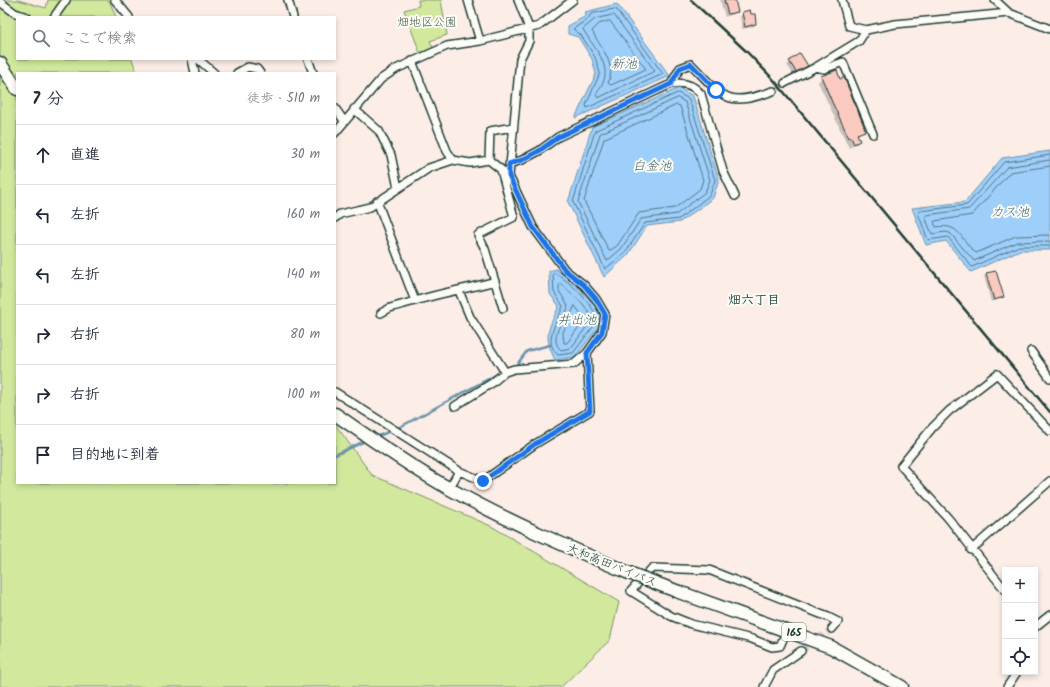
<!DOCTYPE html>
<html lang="ja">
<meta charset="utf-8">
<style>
:root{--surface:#fff;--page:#f2f2f3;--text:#1f2937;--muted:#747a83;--line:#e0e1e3}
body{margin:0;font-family:Kalam,"Klee One",sans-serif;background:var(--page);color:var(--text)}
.controls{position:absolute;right:12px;bottom:12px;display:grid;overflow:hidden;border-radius:0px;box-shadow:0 2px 6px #0003}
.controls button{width:36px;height:36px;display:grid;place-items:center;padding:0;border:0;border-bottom:1px solid var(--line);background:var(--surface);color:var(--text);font:20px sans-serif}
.stop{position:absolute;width:12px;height:12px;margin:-9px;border:3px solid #1a73e8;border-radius:50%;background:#fff}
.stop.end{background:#1a73e8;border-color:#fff;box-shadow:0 1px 4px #0008}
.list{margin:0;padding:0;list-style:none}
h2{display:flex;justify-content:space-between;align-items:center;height:52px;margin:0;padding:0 16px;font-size:17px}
h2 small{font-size:13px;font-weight:400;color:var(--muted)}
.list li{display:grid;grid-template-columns:26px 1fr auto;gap:12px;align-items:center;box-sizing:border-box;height:60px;padding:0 16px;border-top:1px solid var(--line)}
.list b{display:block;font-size:15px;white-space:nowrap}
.list em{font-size:13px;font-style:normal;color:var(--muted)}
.icon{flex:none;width:22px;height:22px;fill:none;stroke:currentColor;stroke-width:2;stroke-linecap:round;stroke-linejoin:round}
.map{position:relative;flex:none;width:1050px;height:687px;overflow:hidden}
.search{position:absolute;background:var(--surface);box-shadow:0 2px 6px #0003;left:16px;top:16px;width:320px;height:44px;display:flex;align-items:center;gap:10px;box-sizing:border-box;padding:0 14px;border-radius:0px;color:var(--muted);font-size:15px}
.panel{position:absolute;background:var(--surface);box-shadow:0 2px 6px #0003;left:16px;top:72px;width:320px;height:412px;border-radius:0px}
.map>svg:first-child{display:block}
.green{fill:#d1e89d;stroke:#789268}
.water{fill:#9ecefa;stroke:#6b94ab}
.shadow{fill:#0003}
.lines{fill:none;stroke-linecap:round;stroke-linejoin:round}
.shore{stroke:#527783;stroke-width:1}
.stream{stroke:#6b94ab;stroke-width:2.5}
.building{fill:#facac1;stroke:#1f3d34}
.minor-tunnel{stroke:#d0cac3;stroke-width:7;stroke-dasharray:7 3.5;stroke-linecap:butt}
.minor-casing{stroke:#1f3d34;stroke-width:10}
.trunk-casing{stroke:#1f3d34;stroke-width:15}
.minor{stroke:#fdfcf7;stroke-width:7}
.trunk{stroke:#fdfcf7;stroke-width:12}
.rail{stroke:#1f3d34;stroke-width:2.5}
.trunk-bridge-casing{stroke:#1f3d34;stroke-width:15;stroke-linecap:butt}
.trunk-bridge{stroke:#fdfcf7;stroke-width:12}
.route{stroke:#1a73e8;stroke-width:5}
.labels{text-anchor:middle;stroke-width:4;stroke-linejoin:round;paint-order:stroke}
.shield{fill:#fdfcf7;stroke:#62766e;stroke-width:1}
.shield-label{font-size:11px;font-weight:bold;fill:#1f3d34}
.park-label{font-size:12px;fill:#435f49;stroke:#fdfcf7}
.street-label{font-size:12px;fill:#1f3d34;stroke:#fdfcf7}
.water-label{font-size:13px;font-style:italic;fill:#3f6166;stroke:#fdfcf7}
.neighbourhood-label{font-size:13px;font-weight:bold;fill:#1f3d34;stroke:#fdfcf7}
</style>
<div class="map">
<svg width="1050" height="687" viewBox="0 0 1050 687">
<rect width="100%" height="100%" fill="#fcede7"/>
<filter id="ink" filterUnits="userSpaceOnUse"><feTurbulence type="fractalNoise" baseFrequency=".025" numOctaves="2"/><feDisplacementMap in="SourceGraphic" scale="8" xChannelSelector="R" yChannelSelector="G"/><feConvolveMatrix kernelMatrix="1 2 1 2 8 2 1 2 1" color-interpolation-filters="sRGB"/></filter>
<g filter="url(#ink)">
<path class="green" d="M0,0H18L46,8L48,0H109L116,17H17V59H132L137,73H17V483H335V424L372,475L491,526L619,602L610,640L561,687H0Z
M418,0H441L447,35L430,41L433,48L420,53L404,10L419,6Z"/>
<path class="water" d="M617,4L670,76L575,118L596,74L592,59L578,37L568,34V26L586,16L585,12Z
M679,88L693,96L719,180L713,198L680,222L647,226L628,255L604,277L568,202L592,127Z
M1050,151V250H1020L971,272L946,241L926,245L912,208L965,202L1002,158Z
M556,269C574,282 588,296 601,314V324L575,357L555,360C543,335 548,330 559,306L550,294L549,271Z"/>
<path class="shadow" d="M720,0H734L737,11L734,14L725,17Z
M743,13L755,24L752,27L742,29L740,16Z
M800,55L807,65L793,74L787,65Z
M822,77L840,80L864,130L857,136L859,141L849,148L818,82Z
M987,274L1002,297L1000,299L991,302L984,276Z"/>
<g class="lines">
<path class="shore" d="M616,9L663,74L587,108L586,105L600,73L595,57L581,35L573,29L588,19L591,14Z
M614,15L655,71L598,98L596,95C599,89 605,81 605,75C606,57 590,43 583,29L595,19Z
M610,21L646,69L611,85L608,83C617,64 600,47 592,31L599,24Z
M678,93L689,99L715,180L710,195L679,219L645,223L625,253L605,269L573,202L595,131Z
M678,98L685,102L710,180L705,192L677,214L641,219L621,249L607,261L578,202L600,134Z
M677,105L680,106L703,180L700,189L675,208L639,213L617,246L609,251L584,201L604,139Z
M1050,155L1004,162L967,205L920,211L918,213L928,240L948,237L972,267L1019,246H1050
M1050,160L1007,167L969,209L927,215L925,217L932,234L945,232L950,233L974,261L1017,242L1050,241
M1050,166L1010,172L972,215L935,221L934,222L936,227C961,223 960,240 976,253L1016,236L1050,235
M555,273C572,283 588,300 597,316L596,323L573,353L558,355C542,341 558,321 563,306L554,292L553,275Z
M561,284L583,304L592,317L591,321L571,348L561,350C547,338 566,319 568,306L559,291V286Z
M575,306L585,319L567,343H564L563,333Z"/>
<path class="stream" d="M515,367L527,351L550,345
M376,437L400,427L499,373
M335,455L367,440
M269,483H278"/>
</g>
<path class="building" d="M724,0H735L738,12L728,14Z
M750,10L751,14H755L756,24L745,27L742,12Z
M800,53L808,66L796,72L789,61Z
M837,70L840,79L844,77L864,126L865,131L857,134L860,141L854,144L851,137L849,138L832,102L821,76Z
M996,271L1004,297L994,300L986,273Z"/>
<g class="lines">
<path class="minor-tunnel" d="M773,91L785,83
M801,651L832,629"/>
<defs>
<path id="minor" d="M115,0L129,17
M288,0L293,17
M468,0L480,41
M842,0L849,26L866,30L895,24L1009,13
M995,0L1009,13L1050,29
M0,2L15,13L27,17
M54,17L66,0
M192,59L195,73
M198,59L214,73
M308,59L313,73
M412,61L447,151L453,160
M816,67L824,69L843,62L873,134
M237,73L248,67L257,69L260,73
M785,83L816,67L859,41L866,30
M671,84L680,68L691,64C724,98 726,108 773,91
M335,108L344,121
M354,109L379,131L391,155L398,188
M335,133L381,79L396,69L447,46L480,41L539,26L573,0
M489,160L490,131L513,127
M509,164L522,160L539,151L558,137L671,84C683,82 693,84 701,94L723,171L735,196
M501,170L514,217L478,235L485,249L503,308
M509,176L520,59L529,41V28L518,0
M377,201L415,301C442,292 468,289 495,281
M335,218L340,214L370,207L429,168L453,160L470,163L489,160L509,176L533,227L565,270L584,285L596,299L605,314L602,332L587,353L590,411L535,444L483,481L459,471L335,392
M459,291L470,317L505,372
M381,313L390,308L415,301
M1031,351L1050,378
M455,406L492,383L505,372L514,369L574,364L587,353
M449,489L459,471
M971,550L1050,481
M1005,590L948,518L901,466L932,428L949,411L997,374L1050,431
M1035,627L1050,615
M787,630L780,646L772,647L752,639L691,624L671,616L631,591L652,568L709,570L828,617L838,622L832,629
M764,687L773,670L801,651
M1007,687L1017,672"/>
<path id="trunk" d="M0,63L17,89
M335,414C373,440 410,467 450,489C507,521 568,547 629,573
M679,592L831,647L902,687"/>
</defs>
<use href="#minor" class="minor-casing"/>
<use href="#trunk" class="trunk-casing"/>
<use href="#minor" class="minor"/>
<use href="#trunk" class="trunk"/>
<path class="rail" d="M691,0L746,51L773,79L1050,412"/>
<defs>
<path id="trunk-bridge" d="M629,573L679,592"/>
</defs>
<use href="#trunk-bridge" class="trunk-bridge-casing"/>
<use href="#trunk-bridge" class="trunk-bridge"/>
</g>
</g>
<g class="lines" filter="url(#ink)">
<path class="route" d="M483,481L535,444L590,411L587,353L602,332L605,314L596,299L584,285L565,270L533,227L509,176V164L522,160L539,151L558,137L671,84L680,68L691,64L716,90"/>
</g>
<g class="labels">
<rect class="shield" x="782" y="623" width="24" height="18" rx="3"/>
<g class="shield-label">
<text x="794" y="636">165</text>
</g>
<g class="park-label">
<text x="427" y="26">畑地区公園</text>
</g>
<g class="street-label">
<text transform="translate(612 565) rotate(22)" y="4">大和高田バイパス</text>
</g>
<g class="water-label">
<text x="624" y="68">新池</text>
<text x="652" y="170">白金池</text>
<text x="1010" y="216">カス池</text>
<text x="577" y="324">井出池</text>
</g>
<g class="neighbourhood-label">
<text x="754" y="304">畑六丁目</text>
</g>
</g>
</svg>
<div class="controls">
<button>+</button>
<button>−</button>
<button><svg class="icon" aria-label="locate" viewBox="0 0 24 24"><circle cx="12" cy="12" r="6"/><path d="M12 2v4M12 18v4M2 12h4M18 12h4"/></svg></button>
</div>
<div class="stop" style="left:716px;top:90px"></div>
<div class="stop end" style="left:483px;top:481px"></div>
<div class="search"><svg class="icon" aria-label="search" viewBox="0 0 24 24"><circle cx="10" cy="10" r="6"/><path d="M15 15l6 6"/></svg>ここで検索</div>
<section class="panel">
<h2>7 分<small>徒歩 · 510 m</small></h2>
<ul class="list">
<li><svg class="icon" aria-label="ahead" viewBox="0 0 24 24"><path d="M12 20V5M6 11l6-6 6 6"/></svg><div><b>直進</b></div><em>30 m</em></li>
<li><svg class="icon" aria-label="left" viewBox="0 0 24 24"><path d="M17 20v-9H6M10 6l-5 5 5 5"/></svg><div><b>左折</b></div><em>160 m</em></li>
<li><svg class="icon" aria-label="left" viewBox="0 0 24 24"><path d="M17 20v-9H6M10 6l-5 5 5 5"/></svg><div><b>左折</b></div><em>140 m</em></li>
<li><svg class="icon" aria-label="right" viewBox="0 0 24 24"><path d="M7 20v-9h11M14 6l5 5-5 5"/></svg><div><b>右折</b></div><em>80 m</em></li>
<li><svg class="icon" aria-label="right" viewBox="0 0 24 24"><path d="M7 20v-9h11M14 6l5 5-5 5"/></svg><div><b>右折</b></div><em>100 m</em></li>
<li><svg class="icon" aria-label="arrive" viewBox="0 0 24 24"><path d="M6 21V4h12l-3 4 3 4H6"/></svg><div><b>目的地に到着</b></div></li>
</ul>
</section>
</div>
